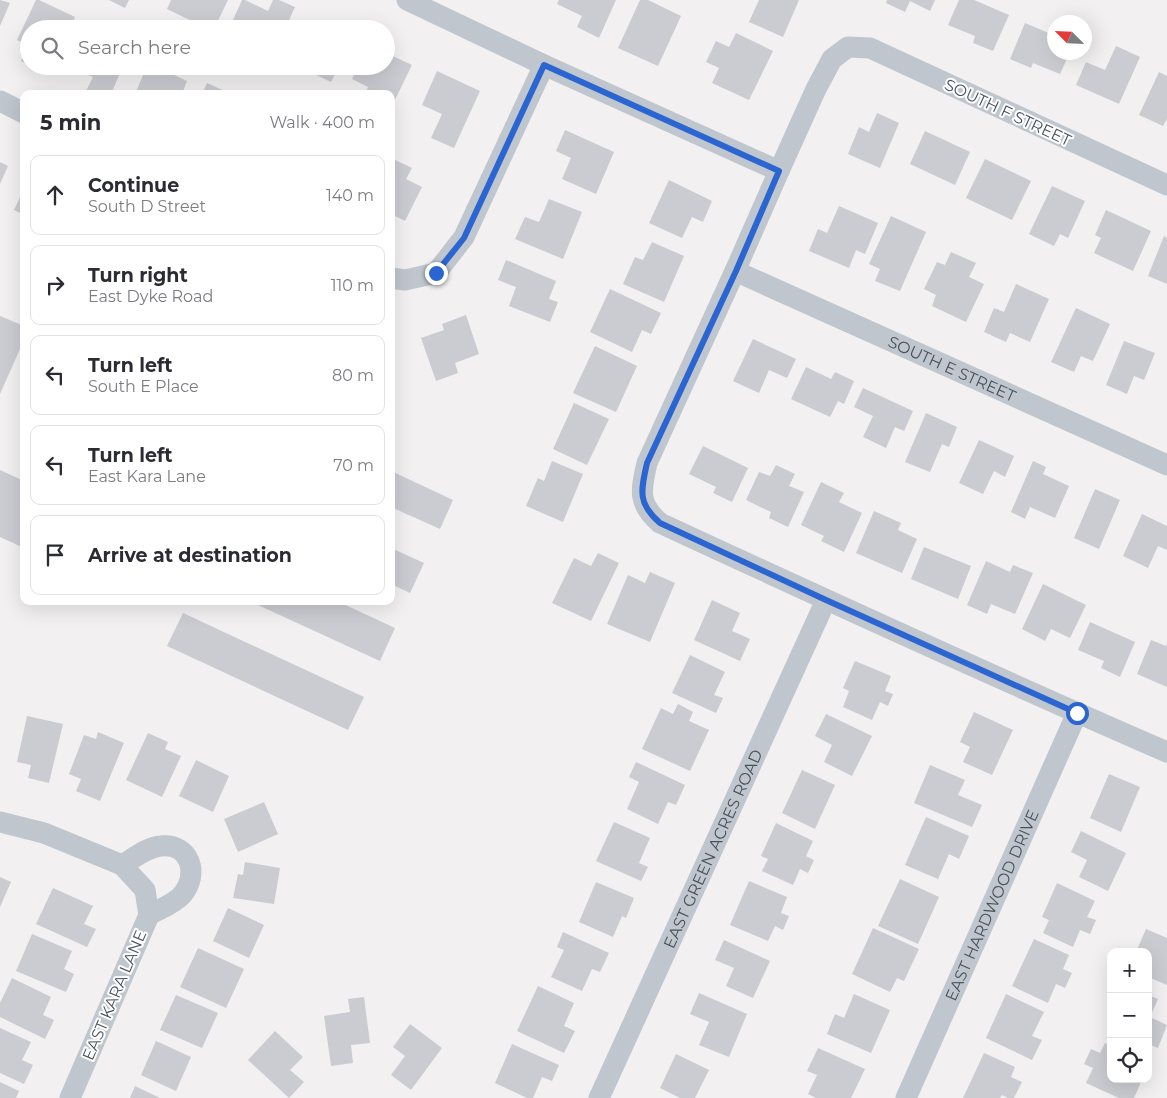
<!DOCTYPE html>
<meta charset="utf-8">
<style>
:root{--surface:#fff;--page:#f2f2f3;--text:#2b2b33;--muted:#7c7c81;--line:#e1e1e2}
body{margin:0;font-family:Montserrat,sans-serif;background:var(--page);color:var(--text)}
.controls{position:absolute;right:15px;bottom:15px;display:grid;overflow:hidden;border-radius:10px;box-shadow:0 5px 20px #0002}
.controls button{width:45px;height:45px;display:grid;place-items:center;padding:0;border:0;border-bottom:1px solid var(--line);background:var(--surface);color:var(--text);font:25px sans-serif}
.compass{position:absolute;left:1047px;top:15px;width:45px;height:45px;border-radius:50%;background:var(--surface);box-shadow:0 5px 20px #0002;rotate:294deg}
.stop{position:absolute;width:15px;height:15px;margin:-11px;border:4px solid #2a65d1;border-radius:50%;background:#fff}
.stop.end{background:#2a65d1;border-color:#fff;box-shadow:0 1px 5px #0008}
.list{margin:0;padding:0;list-style:none}
h2{display:flex;justify-content:space-between;align-items:center;height:65px;margin:0;padding:0 20px;font-size:21px}
h2 small{font-size:16px;font-weight:400;color:var(--muted)}
.list li{display:grid;grid-template-columns:32px 1fr auto;gap:15px;align-items:center;box-sizing:border-box;height:80px;margin:0 10px 10px;padding:0 10px;border:1px solid var(--line);border-radius:10px}
.list b{display:block;font-size:19px;white-space:nowrap}
.list p{margin:0;font-size:16px;white-space:nowrap;color:var(--muted)}
.list em{font-size:16px;font-style:normal;color:var(--muted)}
.icon{flex:none;width:28px;height:28px;fill:none;stroke:currentColor;stroke-width:2;stroke-linecap:round;stroke-linejoin:round}
.map{position:relative;flex:none;width:1167px;height:1098px;overflow:hidden}
.search{position:absolute;background:var(--surface);box-shadow:0 5px 20px #0002;left:20px;top:20px;width:375px;height:55px;display:flex;align-items:center;gap:12px;box-sizing:border-box;padding:0 18px;border-radius:28px;color:var(--muted);font-size:19px}
.panel{position:absolute;background:var(--surface);box-shadow:0 5px 20px #0002;left:20px;top:90px;width:375px;height:515px;border-radius:10px}
.map>svg:first-child{display:block}
.building{fill:#caccd2}
.lines{fill:none;stroke-linecap:round;stroke-linejoin:round}
.minor{stroke:#bfc6cd;stroke-width:21}
.route{stroke:#2a65d1;stroke-width:6}
.labels{text-anchor:middle;stroke-width:4;stroke-linejoin:round;paint-order:stroke}
.street-label{font-size:16px;fill:#49515b;stroke:#fff}
</style>
<div class="map">
<svg width="1167" height="1098" viewBox="0 0 1167 1098">
<rect width="100%" height="100%" fill="#f2f0f0"/>
<path class="building" d="M0,0L10,3L0,26Z
M36,0H39L75,17L70,29H29V65L21,61L28,45L17,40Z
M109,0H129L125,8Z
M171,0H228L214,29H208L167,9Z
M242,0H245L268,11L273,0H279L295,7L285,29H229Z
M559,0H616L599,38L577,27L582,16L557,4Z
M640,0H648L681,16L658,66L618,48Z
M759,0H799L783,37L749,22Z
M887,0H935L930,11L910,1L905,12L886,3Z
M959,0H974L1009,15L993,51L973,43L975,36L948,25Z
M1025,23L1051,34L1054,25V52H1070L1060,74L1033,63L1031,68L1010,59Z
M736,33L773,51L749,100L712,83L719,68L706,62L716,41L729,47Z
M1116,46L1140,57L1119,104L1076,85L1086,62L1105,70Z
M386,53L412,65L391,108V94H365L368,87L352,79L358,66H386Z
M31,66H52L48,74Z
M74,66H123L111,94H94L86,91L93,77L73,69Z
M147,66H155L187,81L182,94H135Z
M297,66H339L331,82Z
M437,71L480,91L454,148L431,138L442,114L422,105Z
M1159,72L1167,76V119L1163,126L1139,115Z
M207,83L227,92L226,94H202Z
M877,113L899,123L880,168L848,154L859,127L869,132Z
M565,130L614,152L596,194L562,179L571,158L556,151Z
M925,131L970,152L955,185L910,164Z
M391,158L412,168L406,179L422,187L405,221L391,214Z
M985,159L1031,181L1012,220L966,198Z
M0,162L8,166L0,184Z
M669,180L712,201L703,222L692,217L682,238L649,223Z
M1052,186L1085,201L1068,238L1060,234L1054,246L1029,234Z
M24,189V215L14,210Z
M549,199L582,212L563,259L515,239L525,217L539,222Z
M839,206L878,223L865,254L856,250L849,268L809,251L818,229L827,233Z
M1106,210L1151,231L1133,271L1094,253L1101,238L1095,235Z
M891,216L926,232L900,291L875,281L880,269L869,264Z
M1164,236L1167,238V284L1148,276Z
M652,242L684,256L664,302L623,284L635,257L643,260Z
M951,252L976,263L969,277L984,284L966,322L932,306L936,295L924,289L937,262L945,265Z
M506,260L556,281L549,299L558,302L550,322L509,306L516,287L498,280Z
M1016,284L1049,299L1030,342L1010,333L1006,342L984,332L994,308L1004,312Z
M610,289L661,313L651,334L642,330L632,352L590,332Z
M1076,308L1110,324L1093,361L1081,356L1074,372L1051,362Z
M466,315L479,354L455,363L458,373L436,381L421,338L444,330L442,324Z
M0,316L24,326V340L0,394Z
M753,339L796,359L787,378L769,370L759,393L733,381Z
M1124,341L1155,353L1144,380L1134,376L1127,394L1106,385Z
M595,346L637,366L616,412L573,393Z
M806,367L831,379L835,372L854,381L844,404L838,401L830,417L791,399Z
M863,388L913,411L904,431L895,427L886,448L863,437L873,416L854,407Z
M574,403L609,419L587,465L553,449Z
M926,413L957,427L949,447L942,444L930,472L905,462Z
M979,440L1014,456L1005,477L994,471L983,494L959,483Z
M703,446L748,468L732,502L713,493L716,487L689,474Z
M552,461L583,474L563,522L526,506L538,478L544,481Z
M1033,461L1046,467L1043,474L1069,486L1055,518L1030,507L1025,519L1011,512Z
M776,465L795,474L789,486L804,492L788,527L769,518L771,512L746,500L759,472L770,476Z
M0,470L24,481V548L0,537Z
M391,471L453,500L440,529L391,507Z
M821,482L844,493L839,502L862,513L844,552L821,541L824,536L801,525Z
M1095,489L1120,500L1099,549L1074,538Z
M874,511L901,523L898,530L917,539L902,573L856,553Z
M1142,514L1167,526V550L1158,546L1148,568L1123,556Z
M924,547L971,566L958,599L911,579Z
M391,548L424,563L410,593L391,584Z
M598,553L619,563L591,621L552,603L574,558L591,566Z
M986,561L1010,572L1013,565L1033,573L1015,614L991,604L987,614L967,605Z
M650,572L675,583L650,642L607,624L628,575L645,583Z
M1043,584L1086,605L1070,638L1051,629L1045,641L1022,629Z
M712,600L740,613L732,631L750,639L740,661L694,640Z
M249,601H337L395,628L380,661Z
M183,613L364,697L348,730L167,646Z
M1090,622L1135,642L1120,677L1101,668L1104,661L1078,650Z
M1151,640L1166,646L1167,643V687L1137,674Z
M690,655L725,672L714,695L723,698L716,713L672,693Z
M855,661L891,676L885,691L893,694L888,706L880,702L872,720L843,707L849,691L843,688Z
M678,704L693,712L689,721L709,730L690,771L642,749L661,708L673,714Z
M974,712L1013,730L992,775L963,762L970,747L960,742Z
M826,714L872,736L852,776L824,762L832,745L815,736Z
M27,716L63,724L49,783L28,778L31,765L17,762Z
M98,732L124,743L100,801L76,791L81,779L69,774L84,735L96,739Z
M148,733L168,742L165,749L181,756L162,797L126,780Z
M196,760L229,776L213,812L179,796Z
M636,762L685,785L676,805L668,802L658,824L627,809L639,782L629,777Z
M930,765L965,780L958,795L982,805L972,827L914,803Z
M802,770L835,785L815,829L782,813Z
M1109,774L1140,787L1121,832L1090,818Z
M264,802L278,834L238,852L224,819Z
M926,817L969,836L959,859L949,854L938,879L905,865Z
M614,822L650,838L639,863L648,867L641,881L596,861Z
M776,823L813,841L806,856L814,860L808,873L800,869L793,885L762,871L768,859L761,856Z
M1081,831L1126,853L1108,891L1079,877L1087,860L1071,852Z
M245,862L280,868L274,904L233,898L238,874L243,875Z
M0,877L11,882L0,907Z
M900,879L939,897L918,944L878,926Z
M749,881L787,897L781,913L789,916L783,930L775,926L768,941L730,925Z
M596,882L634,898L626,918L622,916L613,937L579,922Z
M1057,883L1095,901L1087,917L1096,920L1090,934L1080,930L1073,947L1043,933L1049,920L1042,917Z
M53,888L93,906L84,924L96,929L87,947L36,924Z
M228,908L264,925L249,958L213,941Z
M873,928L919,949L904,981L897,978L890,992L852,974Z
M1146,929L1167,938V985L1148,977V952H1136Z
M563,932L609,953L600,972L592,969L582,991L551,977L564,950L557,947Z
M32,934L72,951L64,969L74,974L66,992L16,971Z
M1034,939L1069,955L1063,969L1072,973L1065,988L1056,984L1048,1003L1012,986Z
M724,940L770,961L753,998L726,986L734,968L715,960Z
M198,948L244,969L226,1008L180,987Z
M12,978L51,997L43,1015L54,1020L45,1039L0,1017V1003Z
M538,986L574,1003L564,1026L575,1031L564,1053L517,1031Z
M699,993L747,1014L729,1057L699,1045L709,1022L690,1014Z
M854,994L890,1010L871,1053L827,1034L835,1014L844,1018Z
M1006,994L1044,1012L1032,1036L1042,1040L1032,1060L986,1038Z
M176,995L218,1013L202,1048L160,1030Z
M1148,995L1158,999L1150,1017L1167,1025L1158,1048L1148,1044Z
M364,997L370,1043L351,1045L353,1063L331,1066L324,1016L350,1012L348,999Z
M410,1024L442,1048L411,1090L391,1075L405,1056L393,1047Z
M0,1028L31,1042L22,1060L33,1065L24,1084L0,1073Z
M275,1031L303,1057L290,1070L304,1082L289,1098L248,1060Z
M156,1041L191,1057L176,1091L141,1075Z
M1105,1043L1111,1046V1079H1135L1141,1082L1134,1098H1119L1086,1083L1093,1068L1084,1064L1091,1049L1100,1053Z
M512,1044L559,1065L552,1081L542,1077L533,1098H527L495,1083Z
M818,1048L865,1069L851,1098H816L808,1094L817,1075L807,1071Z
M984,1053L1015,1067L1011,1077L1022,1082L1014,1098H1008L1002,1095L1000,1098H963Z
M676,1054L709,1070L695,1098H680L660,1088Z
M0,1082L19,1091L16,1098H0Z
M135,1086L160,1098H130Z"/>
<g class="lines">
<g class="minor">
<path d="M407,0L544,65L779,171"/>
<path d="M0,101L24,113"/>
<path d="M1167,185L870,48L848,47L832,59L816,89L779,171L735,271L647,463C641,490 637,503 660,523C828,601 997,678 1167,752"/>
<path id="s1" d="M735,271L1167,465"/>
<path d="M391,278L405,280L436,273L464,237L544,65"/>
<path d="M0,822L44,833L122,865L145,890L149,915L70,1098"/>
<path d="M122,865C134,858 147,847 161,846C190,843 200,874 182,895C174,904 160,909 149,915"/>
<path id="s2" d="M599,1098L826,600"/>
<path id="s3" d="M906,1098L1077,713"/>
</g>
</g>
<g class="lines">
<path class="route" d="M436,273L464,238L544,65L779,171L736,271L647,463C641,490 637,503 660,523L826,600L1077,713"/>
</g>
<g class="labels">
<g class="street-label">
<text transform="translate(1008 112) rotate(25)" y="6">SOUTH F STREET</text>
<text dy="6" stroke="none"><textPath href="#s1" startOffset="238">SOUTH E STREET</textPath></text>
<text dy="6" stroke="none"><textPath href="#s2" startOffset="274">EAST GREEN ACRES ROAD</textPath></text>
<text dy="6" stroke="none"><textPath href="#s3" startOffset="211">EAST HARDWOOD DRIVE</textPath></text>
<text transform="translate(114 995) rotate(-67)" y="6">EAST KARA LANE</text>
</g>
</g>
</svg>
<div class="controls">
<button>+</button>
<button>−</button>
<button><svg class="icon" aria-label="locate" viewBox="0 0 24 24"><circle cx="12" cy="12" r="6"/><path d="M12 2v4M12 18v4M2 12h4M18 12h4"/></svg></button>
</div>
<svg class="compass" viewBox="-18 -18 36 36"><path d="M0-13l5 13h-10z" fill="#e53935"/><path d="M0 13l5-13h-10z" fill="#7c7c81"/></svg>
<div class="stop" style="left:1077px;top:713px"></div>
<div class="stop end" style="left:436px;top:273px"></div>
<div class="search"><svg class="icon" aria-label="search" viewBox="0 0 24 24"><circle cx="10" cy="10" r="6"/><path d="M15 15l6 6"/></svg>Search here</div>
<section class="panel">
<h2>5 min<small>Walk · 400 m</small></h2>
<ul class="list">
<li><svg class="icon" aria-label="ahead" viewBox="0 0 24 24"><path d="M12 20V5M6 11l6-6 6 6"/></svg><div><b>Continue</b><p>South D Street</p></div><em>140 m</em></li>
<li><svg class="icon" aria-label="right" viewBox="0 0 24 24"><path d="M7 20v-9h11M14 6l5 5-5 5"/></svg><div><b>Turn right</b><p>East Dyke Road</p></div><em>110 m</em></li>
<li><svg class="icon" aria-label="left" viewBox="0 0 24 24"><path d="M17 20v-9H6M10 6l-5 5 5 5"/></svg><div><b>Turn left</b><p>South E Place</p></div><em>80 m</em></li>
<li><svg class="icon" aria-label="left" viewBox="0 0 24 24"><path d="M17 20v-9H6M10 6l-5 5 5 5"/></svg><div><b>Turn left</b><p>East Kara Lane</p></div><em>70 m</em></li>
<li><svg class="icon" aria-label="arrive" viewBox="0 0 24 24"><path d="M6 21V4h12l-3 4 3 4H6"/></svg><div><b>Arrive at destination</b></div></li>
</ul>
</section>
</div>
